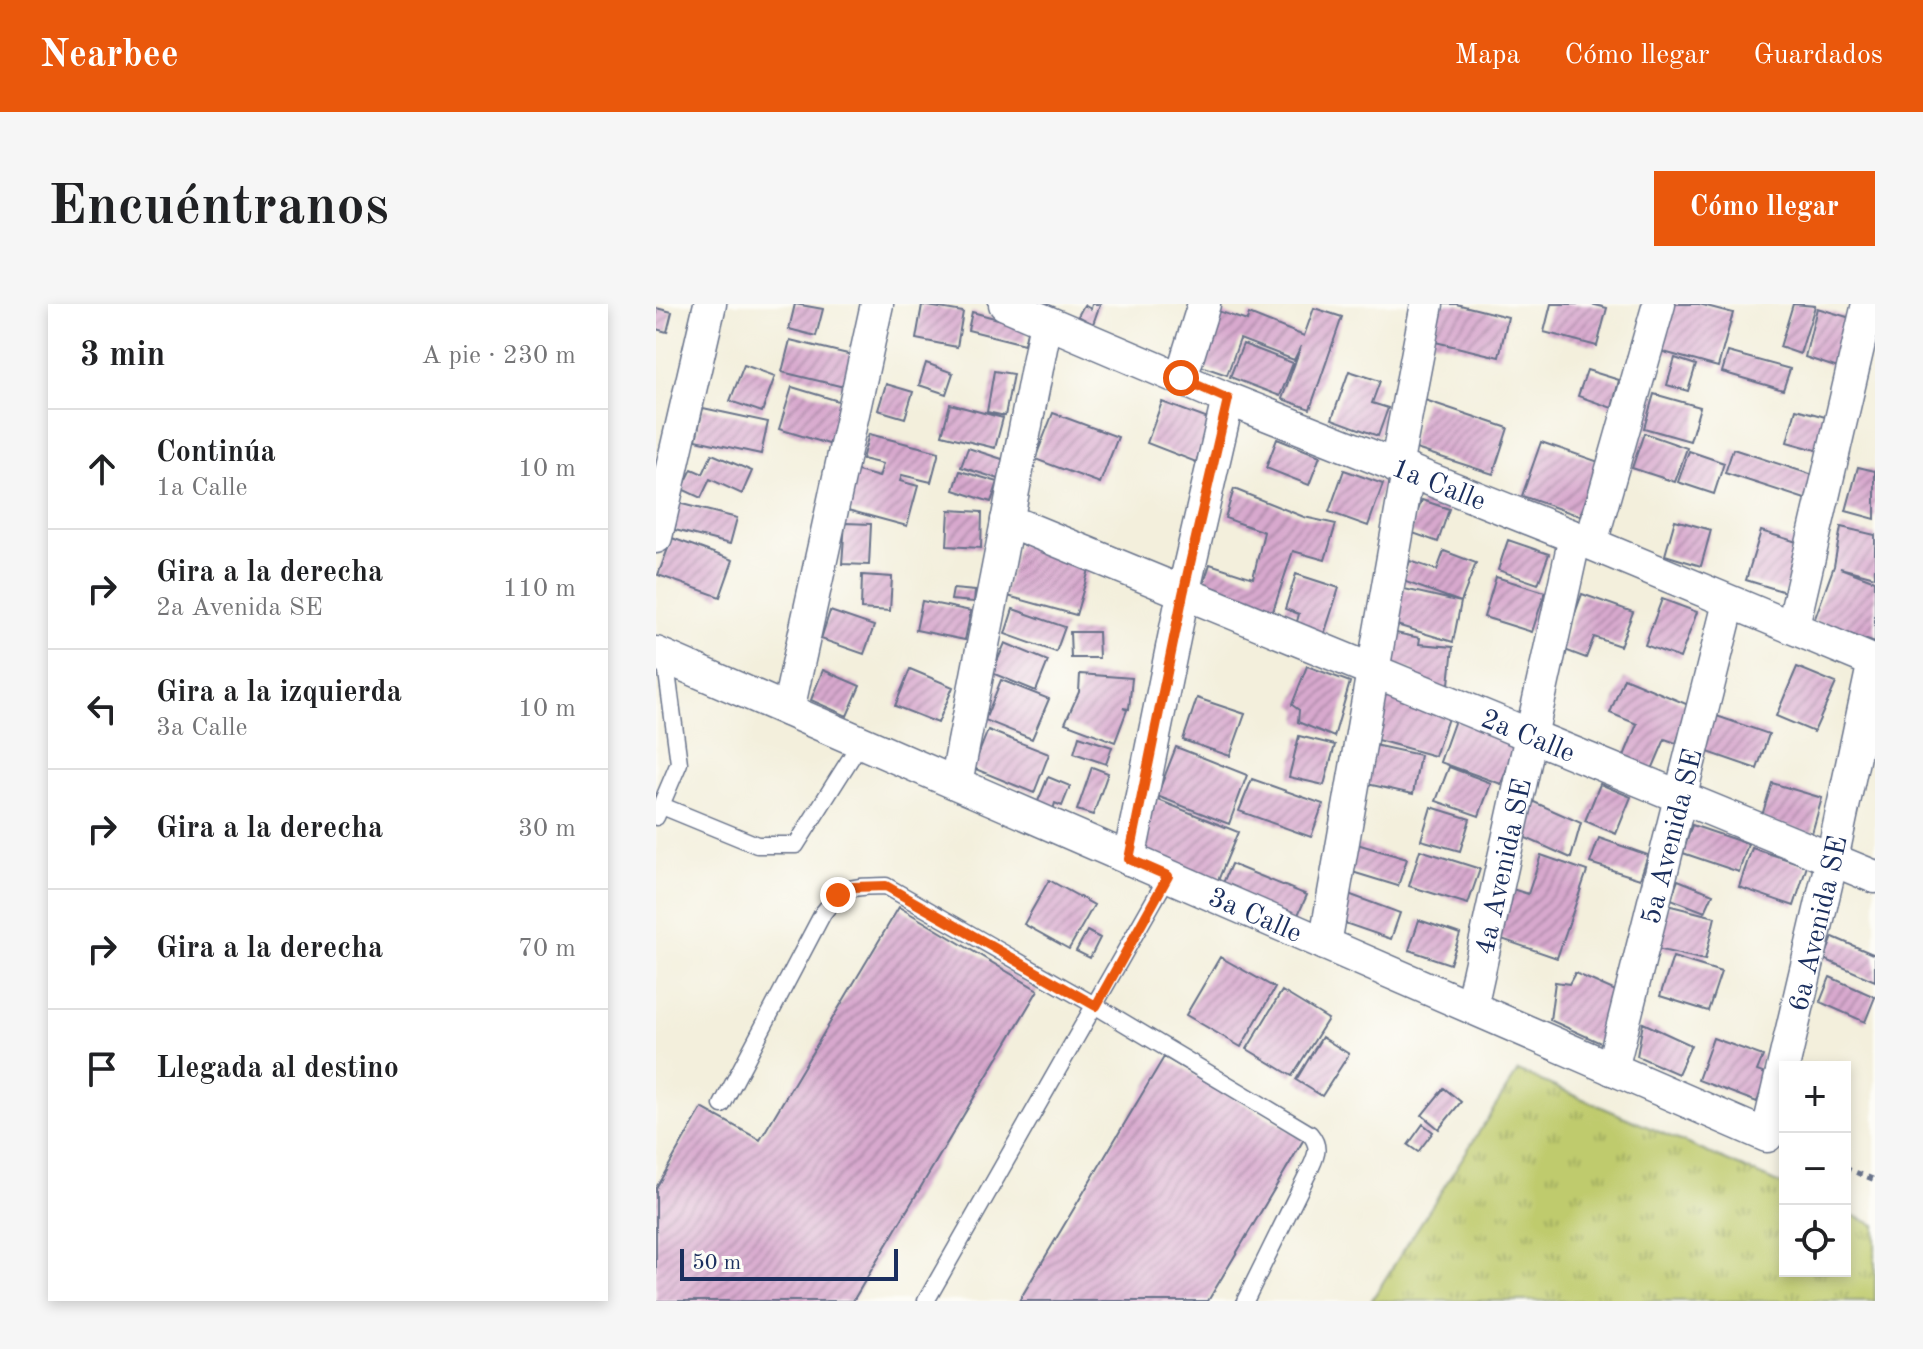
<!DOCTYPE html>
<html lang="es">
<meta charset="utf-8">
<style>
:root{--surface:#fff;--page:#f6f6f6;--text:#202124;--muted:#757577;--line:#e0e0e0;--accent:#ea580c}
body{margin:0;font-family:"Old Standard TT",serif;background:var(--page);color:var(--text)}
.controls{position:absolute;right:24px;bottom:24px;display:grid;overflow:hidden;border-radius:0px;box-shadow:0 4px 12px #0003}
.controls button{width:72px;height:72px;display:grid;place-items:center;padding:0;border:0;border-bottom:2px solid var(--line);background:var(--surface);color:var(--text);font:40px sans-serif}
.scale{position:absolute;left:24px;bottom:20px;width:218px;box-sizing:border-box;padding-left:8px;border:4px solid #1b2f5e;border-top:0;font-size:22px;line-height:28px;white-space:nowrap;color:#1b2f5e;-webkit-text-stroke:6px #fdfcf7;paint-order:stroke}
.stop{position:absolute;width:24px;height:24px;margin:-18px;border:6px solid #ea580c;border-radius:50%;background:#fff}
.stop.end{background:#ea580c;border-color:#fff;box-shadow:0 2px 8px #0008}
.list{margin:0;padding:0;list-style:none}
h2{display:flex;justify-content:space-between;align-items:center;height:104px;margin:0;padding:0 32px;font-size:34px}
h2 small{font-size:26px;font-weight:400;color:var(--muted)}
.list li{display:grid;grid-template-columns:52px 1fr auto;gap:24px;align-items:center;box-sizing:border-box;height:120px;padding:0 32px;border-top:2px solid var(--line)}
.list b{display:block;font-size:30px;white-space:nowrap}
.list p{margin:0;font-size:26px;white-space:nowrap;color:var(--muted)}
.list em{font-size:26px;font-style:normal;color:var(--muted)}
.icon{flex:none;width:44px;height:44px;fill:none;stroke:currentColor;stroke-width:2;stroke-linecap:round;stroke-linejoin:round}
.map{position:relative;flex:none;width:1219px;height:997px;overflow:hidden;border-radius:0px}
header{display:flex;align-items:center;gap:48px;box-sizing:border-box;height:112px;padding:0 40px;background:var(--accent);color:#fff}
header strong{font-size:38px}
nav{display:flex;gap:44px;margin-inline-start:auto;font-size:28px}
.intro{display:flex;align-items:center;justify-content:space-between;box-sizing:border-box;height:192px;padding:0 48px}
h1{margin:0;font-size:56px}
.button{padding:20px 36px;border-radius:0px;background:var(--accent);color:#fff;font-size:28px;font-weight:700}
main{display:flex;gap:48px;padding:0 48px}
aside{flex:1;background:var(--surface);border-radius:0px;box-shadow:0 4px 12px #0003}
.map>svg:first-child{display:block}
.grass{fill:url(#grass-tufts);stroke:#6d7d66;stroke-width:2}
.building{fill:url(#building-hatch)}
.lines{fill:none;stroke-linecap:round;stroke-linejoin:round}
.service-casing{stroke:#67728a;stroke-width:19}
.minor-casing{stroke:#67728a;stroke-width:35}
.path{stroke:#67728a;stroke-width:5;stroke-dasharray:6 6;stroke-linecap:butt}
.service{stroke:#fff;stroke-width:16}
.minor{stroke:#fff;stroke-width:32}
.route{stroke:#ea580c;stroke-width:10}
.labels{text-anchor:middle;stroke-width:6;stroke-linejoin:round;paint-order:stroke}
.street-label{font-size:28px;fill:#1b2f5e;stroke:#fdfcf7}
</style>
<header>
<strong>Nearbee</strong>
<nav><a>Mapa</a><a>Cómo llegar</a><a>Guardados</a></nav>
</header>
<div class="intro"><h1>Encuéntranos</h1><a class="button">Cómo llegar</a></div>
<main>
<aside>
<h2>3 min<small>A pie · 230 m</small></h2>
<ul class="list">
<li><svg class="icon" aria-label="ahead" viewBox="0 0 24 24"><path d="M12 20V5M6 11l6-6 6 6"/></svg><div><b>Continúa</b><p>1a Calle</p></div><em>10 m</em></li>
<li><svg class="icon" aria-label="right" viewBox="0 0 24 24"><path d="M7 20v-9h11M14 6l5 5-5 5"/></svg><div><b>Gira a la derecha</b><p>2a Avenida SE</p></div><em>110 m</em></li>
<li><svg class="icon" aria-label="left" viewBox="0 0 24 24"><path d="M17 20v-9H6M10 6l-5 5 5 5"/></svg><div><b>Gira a la izquierda</b><p>3a Calle</p></div><em>10 m</em></li>
<li><svg class="icon" aria-label="right" viewBox="0 0 24 24"><path d="M7 20v-9h11M14 6l5 5-5 5"/></svg><div><b>Gira a la derecha</b></div><em>30 m</em></li>
<li><svg class="icon" aria-label="right" viewBox="0 0 24 24"><path d="M7 20v-9h11M14 6l5 5-5 5"/></svg><div><b>Gira a la derecha</b></div><em>70 m</em></li>
<li><svg class="icon" aria-label="arrive" viewBox="0 0 24 24"><path d="M6 21V4h12l-3 4 3 4H6"/></svg><div><b>Llegada al destino</b></div></li>
</ul>
</aside>
<div class="map">
<svg width="1219" height="997" viewBox="0 0 1219 997">
<defs>
<pattern id="grass-tufts" width="24" height="20" patternUnits="userSpaceOnUse" patternTransform="scale(2)"><rect width="24" height="20" fill="#bfcb6d"/><path d="M3 7l-1-3M5 7V3M7 7l1-3M15 17l-1-3M17 17v-4M19 17l1-3" fill="none" stroke="#9aa55d"/></pattern>
<pattern id="building-hatch" width="6" height="6" patternUnits="userSpaceOnUse" patternTransform="scale(2)"><rect width="6" height="6" fill="#d8a9ce"/><path d="M-1 1l2-2M0 6l6-6M5 7l2-2" fill="none" stroke="#ae8aaa"/></pattern>
</defs>
<rect width="100%" height="100%" fill="#fdfcf7"/>
<filter id="ink" filterUnits="userSpaceOnUse"><feTurbulence type="fractalNoise" baseFrequency=".0125" numOctaves="2"/><feDisplacementMap in="SourceGraphic" scale="16" xChannelSelector="R" yChannelSelector="G"/><feConvolveMatrix kernelMatrix="1 2 1 2 8 2 1 2 1" color-interpolation-filters="sRGB"/></filter>
<filter id="wash" filterUnits="userSpaceOnUse"><feTurbulence type="fractalNoise" baseFrequency=".006" numOctaves="4" result="noise"/><feDisplacementMap in="SourceGraphic" scale="32" xChannelSelector="R" yChannelSelector="G"/><feGaussianBlur stdDeviation="1.8" result="paint"/><feColorMatrix in="noise" values="0 0 0 0 0 0 0 0 0 0 0 0 0 0 0 0 0 1.4 0 .05"/><feComposite in="paint" operator="in"/></filter>
<g filter="url(#wash)">
<rect width="100%" height="100%" fill="#f3efdc"/>
<path class="grass" d="M862,767L1129,882V967H1189V908L1219,921V997H715Z"/>
<g id="blocks">
<path class="building" d="M139,0L167,5L160,32L133,25Z
M436,0H444L437,20L422,12L428,1L435,5Z
M784,0H800L852,13L843,53L775,37Z
M895,0H935L951,4L941,42L888,28Z
M1017,0H1043L1077,9L1062,63L1004,47Z
M1137,0L1159,2L1144,50L1124,43Z
M266,1L307,8L301,43L260,35Z
M0,4L16,8L11,28L0,25Z
M658,4L686,13L654,105L626,95L645,42L638,56L584,35L571,71L536,59L556,5L591,17L593,10L648,32Z
M1161,4L1198,15L1185,65L1149,53Z
M316,8L372,23L368,40L312,26Z
M134,36L196,51L188,83L126,68Z
M587,40L637,59L624,92L574,73Z
M1072,48L1134,65L1127,86L1066,68Z
M1019,54L1040,61L1032,87L1011,81Z
M270,59L297,69L290,90L263,81Z
M88,61L119,72L106,108L74,97Z
M931,66L963,76L956,104L922,92Z
M338,67L357,70L349,112L331,108Z
M693,67L724,77L716,99L732,104L722,132L676,115Z
M230,80L257,88L249,114L222,106Z
M136,83L189,99L176,141L123,125Z
M998,90L1044,103L1034,137L988,124Z
M769,96L852,124L837,170L754,143Z
M506,98L555,116L540,158L491,139Z
M294,100L347,114L339,144L286,131Z
M47,104L112,118L105,150L40,136Z
M1140,105L1173,114L1164,147L1131,138Z
M397,109L462,133L444,179L379,155Z
M988,129L1031,144L1019,178L976,164Z
M213,130L283,148L275,178L246,171L244,177L262,182L251,222L188,205L198,166L223,173L227,160L206,155Z
M621,135L664,152L653,181L610,164Z
M885,138L943,158L924,212L866,192Z
M312,144L349,156L343,175L305,163Z
M1077,145L1160,172L1152,196L1069,169Z
M1033,147L1068,159L1058,190L1022,178Z
M56,150L96,167L86,190L54,175L45,194L26,185L36,165L47,170Z
M1202,163L1219,167V215L1190,207Z
M688,166L727,180L712,222L673,208Z
M304,167L342,178L335,198L298,186Z
M578,185L648,213L680,220L669,256L637,247L614,316L544,291L554,260L597,274L608,228L569,214Z
M766,196L793,205L782,238L754,228Z
M22,199L81,214L74,240L15,225Z
M293,206L326,208L325,244L291,242Z
M1019,216L1055,226L1045,262L1009,251Z
M189,219L215,220L213,261L186,260Z
M1185,223L1219,231V273L1184,264L1219,277V339L1158,317L1178,262Z
M1105,227L1144,239L1129,288L1090,276Z
M16,234L77,256L64,293L2,271Z
M852,236L893,250L882,280L842,266Z
M362,239L435,259L420,311L348,291Z
M788,247L820,259L805,298L747,277L754,257L781,266Z
M640,270L683,284L666,337L638,329L643,310L629,305Z
M206,271L236,273L234,307L205,305Z
M840,273L889,288L876,328L828,313Z
M744,284L805,298L797,338L734,319Z
M297,285L319,287L318,298L295,296Z
M926,290L977,308L964,342L938,333L930,354L906,345Z
M1006,295L1041,308L1024,354L989,341Z
M266,297L315,307L309,336L260,326Z
M357,305L409,323L400,348L349,330Z
M174,307L218,322L208,350L165,335Z
M414,328H442L443,354H415Z
M735,328L764,334L763,340L797,343L792,389L758,377V366L729,360Z
M349,339L392,357L380,387L336,369Z
M651,362L694,378L678,433L642,418L643,406L636,401Z
M1141,363L1180,379L1158,428L1120,412Z
M254,365L297,383L282,419L239,402Z
M167,366L204,382L191,412L155,396Z
M424,370L476,374L473,405L467,404L471,406L459,438L409,419L423,388Z
M968,374L1035,402L1020,439L1009,435L995,468L966,457L981,420L954,409Z
M345,376L393,395L376,435L329,416Z
M727,387L792,414L779,452L718,435Z
M541,394L589,410L574,452L527,436Z
M1055,410L1113,430L1101,465L1043,445Z
M799,416L861,438L845,480L784,458Z
M332,426L393,450L378,489L317,464Z
M423,432L456,443L450,460L418,449Z
M643,432L679,441L668,481L633,473Z
M718,441L764,451L757,490L711,480Z
M520,443L591,471L573,520L501,492Z
M436,463L452,469L437,511L421,506Z
M793,463L835,479L823,512L780,497Z
M392,473L414,482L406,502L399,499L396,509L380,502Z
M596,475L667,500L655,533L583,507Z
M1116,479L1166,494L1156,529L1105,515Z
M944,480L975,493L960,530L929,517Z
M869,494L925,519L915,554L863,531Z
M500,495L582,528L559,584L477,552Z
M775,503L814,515L804,547L765,536Z
M1036,521L1092,540L1083,568L1027,549Z
M943,534L992,551L984,575L934,559Z
M701,540L751,555L742,582L693,567Z
M1096,544L1151,562L1138,602L1083,583Z
M764,546L824,565L812,600L753,582Z
M885,551L931,567L901,654L837,632L853,584L872,590Z
M575,560L651,591L637,622L562,591Z
M393,576L438,601L413,645L368,620Z
M1022,576L1057,590L1049,608L1015,595Z
M687,588L744,609L735,635L677,615Z
M1011,601L1059,613L1049,656L1001,645Z
M243,603L382,686L197,997H0V884L46,804L104,836Z
M763,616L804,630L794,660L753,646Z
M431,627L444,634L434,654L420,647Z
M1177,633L1219,651V677L1168,655Z
M564,653L619,684L585,743L530,711Z
M1017,653L1065,668L1052,707L1004,692Z
M919,669L971,692L949,741L894,716L899,678L913,680Z
M1174,673L1219,693L1209,718L1164,698Z
M626,687L672,715L636,772L591,745Z
M987,719L1035,741L1022,770L981,752Z
M666,733L693,750L666,792L640,776Z
M1057,734L1107,752L1101,767L1112,771L1101,798L1042,776Z
M508,753L648,835L552,997H363Z
M788,784L805,798L783,825L766,811Z
M767,820L777,828L762,848L752,841Z"/>
</g>
</g>
<g filter="url(#ink)">
<use href="#blocks" fill-opacity="0" stroke="#67728a" stroke-width="2"/>
<g class="lines">
<defs>
<path id="service" d="M6,502L101,541H140L205,438
M0,513L23,459L9,353
M66,801L167,609C190,580 195,583 230,582L440,702L654,830C664,842 661,850 655,863L589,997
M270,997L512,572"/>
<g id="minor">
<path id="s1" d="M349,0L572,95L919,233L1219,358"/>
<path d="M525,74L548,0"/>
<path d="M740,163L771,0"/>
<path id="s2" d="M351,216L1219,573"/>
<path d="M0,233L54,0"/>
<path d="M935,239L1003,0"/>
<path d="M1137,322L1212,0"/>
<path id="s3" d="M0,349L1111,832L1176,555L1218,357"/>
<path d="M132,406L221,0"/>
<path d="M300,479L390,18"/>
<path d="M473,555L527,290L572,95"/>
<path d="M669,640L752,168"/>
<path id="s4" d="M815,703L919,233"/>
<path id="s5" d="M956,765L1073,299"/>
</g>
</defs>
<use href="#service" class="service-casing"/>
<use href="#minor" class="minor-casing"/>
<path class="path" d="M1189,864L1219,876"/>
<use href="#service" class="service"/>
<use href="#minor" class="minor"/>
</g>
</g>
<g class="lines" filter="url(#ink)">
<path class="route" d="M182,591L197,583L230,582L440,702L512,572L473,555L527,290L572,95L525,74"/>
</g>
<g class="labels">
<g class="street-label">
<text dy="10" stroke="none"><textPath href="#s1" startOffset="470">1a Calle</textPath></text>
<text dy="10" stroke="none"><textPath href="#s2" startOffset="564">2a Calle</textPath></text>
<text dy="10" stroke="none"><textPath href="#s5" startOffset="240">5a Avenida SE</textPath></text>
<text dy="10" stroke="none"><textPath href="#s4" startOffset="144">4a Avenida SE</textPath></text>
<text dy="10" stroke="none"><textPath href="#s3" startOffset="654">3a Calle</textPath></text>
<text dy="10" stroke="none"><textPath href="#s3" startOffset="1430">6a Avenida SE</textPath></text>
</g>
</g>
</svg>
<div class="controls">
<button>+</button>
<button>−</button>
<button><svg class="icon" aria-label="locate" viewBox="0 0 24 24"><circle cx="12" cy="12" r="6"/><path d="M12 2v4M12 18v4M2 12h4M18 12h4"/></svg></button>
</div>
<div class="scale">50 m</div>
<div class="stop" style="left:525px;top:74px"></div>
<div class="stop end" style="left:182px;top:591px"></div>
</div>
</main>
